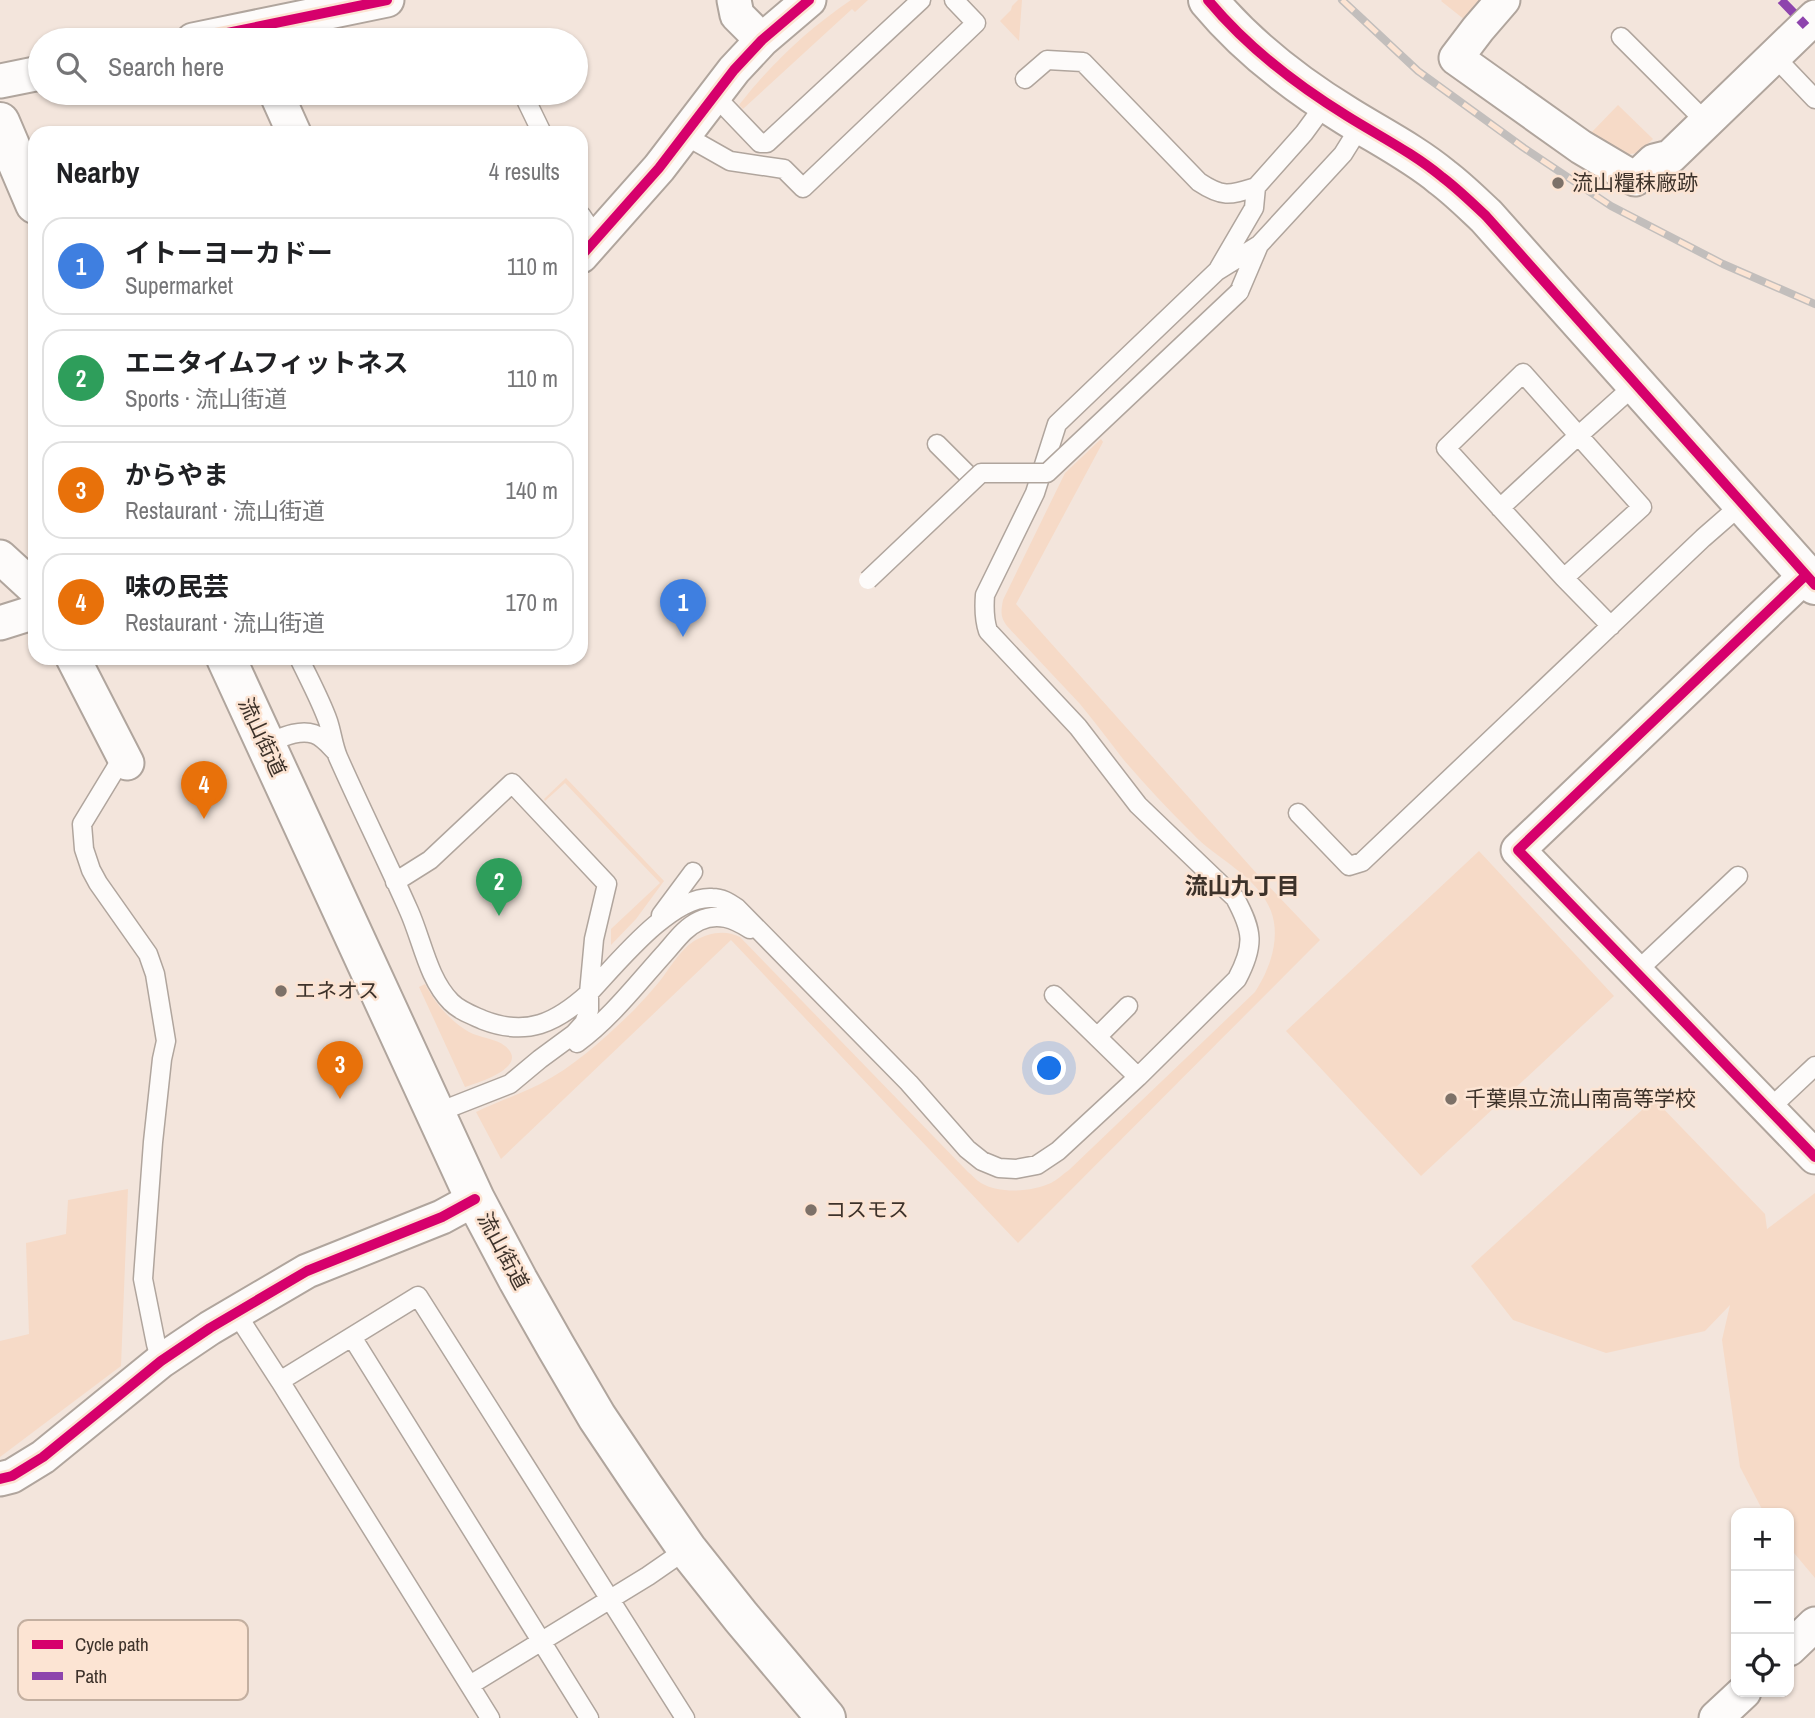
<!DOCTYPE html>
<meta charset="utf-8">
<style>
:root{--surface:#fff;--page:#f2f2f2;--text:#202124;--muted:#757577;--line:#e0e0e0;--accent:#111827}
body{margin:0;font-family:"Archivo Narrow","Noto Sans JP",sans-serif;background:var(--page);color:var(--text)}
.controls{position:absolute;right:21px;bottom:21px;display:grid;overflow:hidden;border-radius:14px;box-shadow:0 2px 5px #0004}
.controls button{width:63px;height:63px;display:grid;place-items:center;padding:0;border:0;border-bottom:2px solid var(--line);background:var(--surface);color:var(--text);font:35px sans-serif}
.you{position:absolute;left:1050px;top:1069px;width:24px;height:24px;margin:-18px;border:5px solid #fff;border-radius:50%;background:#1a73e8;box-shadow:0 0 0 10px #1a73e833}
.badge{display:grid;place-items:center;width:46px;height:46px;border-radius:50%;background:var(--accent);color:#fff;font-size:23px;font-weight:700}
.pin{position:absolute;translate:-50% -58px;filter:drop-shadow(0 2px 4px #0008)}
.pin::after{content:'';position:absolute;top:37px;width:24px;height:21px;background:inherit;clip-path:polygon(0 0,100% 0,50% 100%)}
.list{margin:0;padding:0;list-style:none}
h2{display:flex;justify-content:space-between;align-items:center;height:91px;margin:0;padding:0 28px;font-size:30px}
h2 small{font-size:23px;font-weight:400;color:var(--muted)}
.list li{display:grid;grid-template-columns:46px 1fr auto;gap:21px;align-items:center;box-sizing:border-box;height:98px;margin:0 14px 14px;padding:0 14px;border:2px solid var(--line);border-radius:21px}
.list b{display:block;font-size:26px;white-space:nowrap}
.list p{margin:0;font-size:23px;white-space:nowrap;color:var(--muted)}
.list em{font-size:23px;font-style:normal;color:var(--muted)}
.icon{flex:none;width:38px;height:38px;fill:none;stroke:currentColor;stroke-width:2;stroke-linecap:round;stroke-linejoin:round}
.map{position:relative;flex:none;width:1815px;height:1718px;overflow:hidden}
.search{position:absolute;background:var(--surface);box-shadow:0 2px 5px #0004;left:28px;top:28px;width:560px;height:77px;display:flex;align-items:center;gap:18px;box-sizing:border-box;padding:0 24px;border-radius:38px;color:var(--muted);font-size:26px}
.panel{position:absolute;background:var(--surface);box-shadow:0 2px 5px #0004;left:28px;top:126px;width:560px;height:539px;border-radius:21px}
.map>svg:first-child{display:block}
.green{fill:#f6dac7}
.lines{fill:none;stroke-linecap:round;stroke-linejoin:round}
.lane-casing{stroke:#b0a59d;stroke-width:21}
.street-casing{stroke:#b0a59d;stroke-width:37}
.secondary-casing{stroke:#b0a59d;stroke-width:42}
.primary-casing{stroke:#b0a59d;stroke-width:42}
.lane{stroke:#fdfbfa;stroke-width:18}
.street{stroke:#fdfbfa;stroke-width:33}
.secondary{stroke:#fdfbfa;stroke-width:38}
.primary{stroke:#fdfbfa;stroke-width:38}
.rail-casing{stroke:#c2bebc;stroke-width:8}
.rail{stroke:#fce4d3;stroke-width:5;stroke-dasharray:16;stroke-linecap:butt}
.lane-bridge-casing{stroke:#b0a59d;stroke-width:21;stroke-linecap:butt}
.lane-bridge{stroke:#fdfbfa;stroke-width:18}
.quiet{stroke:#8e44ad;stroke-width:9;stroke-dasharray:18 9;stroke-linecap:butt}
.cycleway-casing{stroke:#fce4d3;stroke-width:15}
.cycleway{stroke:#d6006c;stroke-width:10}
.poi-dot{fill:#7d7168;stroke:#fce4d3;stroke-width:2.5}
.labels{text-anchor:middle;stroke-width:5;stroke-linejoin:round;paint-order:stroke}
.poi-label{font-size:21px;fill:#3d322a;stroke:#fce4d3;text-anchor:start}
.street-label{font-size:21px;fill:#3d322a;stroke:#fce4d3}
.neighbourhood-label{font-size:23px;font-weight:bold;fill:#3d322a;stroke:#fce4d3}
.key{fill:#fce4d3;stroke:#c3afa0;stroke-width:2}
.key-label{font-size:19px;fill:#3d322a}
</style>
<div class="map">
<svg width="1815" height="1718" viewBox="0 0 1815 1718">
<rect width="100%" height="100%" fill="#f3e5dc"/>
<path class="green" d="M851,0H868L855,12L852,9L743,109L739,105C771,64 808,29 851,0Z
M1018,0H1022L1019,41L1000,21L1011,10L1012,6Z
M1442,0H1483L1465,20L1441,1Z
M1618,105L1653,139L1638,153L1623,155L1589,135Z
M1101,439L1103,442L1016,604L1258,875L1320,940L1018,1243L731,940L501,1159L476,1112C497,1102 520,1094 540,1084C575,1066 606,1037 634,1010C642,1001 651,992 659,982C670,968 679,951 694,941C708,933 725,929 740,937L968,1172C972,1175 976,1180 981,1183C1000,1194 1031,1192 1051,1183C1057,1180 1063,1174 1069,1170L1255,992C1270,969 1281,938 1271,911C1257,875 1217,860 1192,833C1168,809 1145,785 1123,759C1109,741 1095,722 1080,704C1056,678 1031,652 1007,626C1000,617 1001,611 1003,600L1065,473Z
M566,778L664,881L636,919L611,945V929L660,883L565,783L545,801L544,799Z
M1479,851L1614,996L1421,1176L1286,1031Z
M425,984C435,1003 450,1021 469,1032C480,1038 495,1038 505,1046C531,1067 477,1083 465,1087L419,987Z
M1654,1099L1765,1214L1767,1229L1815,1193V1578L1789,1547V1513H1764L1740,1467L1722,1340L1730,1305L1705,1331L1606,1353L1513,1320L1471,1266Z
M128,1189L121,1366L0,1457V1341L29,1334L26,1243L66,1234L68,1200Z"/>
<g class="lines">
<defs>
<path id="lane" d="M1621,37L1706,122
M1774,56L1815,99
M1025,79L1047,60L1083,62L1199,182C1223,198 1230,195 1256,187
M714,95L760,143H767L921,0
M527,102L542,133
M684,135L730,161L784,169L803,188L976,23L954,0
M581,215L597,239
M1219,268L1254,208L1256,187L1304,133L1326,103
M1239,292L1259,245L1343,154L1361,125
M1523,373L1642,507L1564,578L1446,448Z
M937,444L973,480
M1500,508L1568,445L1636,384
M1564,578L1611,626
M299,658C309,679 320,699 328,721C332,733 333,745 338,757C361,809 386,859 409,911C422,940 428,979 451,1002C460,1011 472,1015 483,1020C527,1037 556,1023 589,993V1010L584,1023L574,1034L540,1059L510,1084L436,1113
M265,744C281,738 298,729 314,734C323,737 330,746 336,752
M127,763L116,768L82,824L84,849L91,870L98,883L148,954L155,974L166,1041L162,1059L153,1142L143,1279L156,1344L161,1361
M1298,813L1349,866L1362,862L1703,538L1742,504
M395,882L430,860L512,783L607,884L594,939L589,993
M661,915L693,872
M1636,972L1738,876
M589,993C615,966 671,895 712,898C722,898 728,902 737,908L909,1083L967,1149L982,1161L999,1168L1016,1169L1037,1165L1058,1151L1138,1077L1237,979C1255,945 1253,931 1235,898L1138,805L1078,727L988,631C984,619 984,608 985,595L1035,493L1057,424L1217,271L1259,245
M1054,995L1138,1077
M1097,1037L1128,1006
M577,1043C610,1019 637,984 664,954C675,942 684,928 699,921C718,912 734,919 750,929
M1769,1109L1815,1066
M236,1313L280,1381
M352,1337L589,1718
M470,1685L648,1576L687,1549
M490,1718L280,1381L418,1296L685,1718"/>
<path id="street" d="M734,0L737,15L762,40
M1503,0L1478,29L1456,58L1581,147L1635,179L1654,161L1670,157L1815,17
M193,40L387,0
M0,81L40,73
M276,93L294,133
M581,256L659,168L734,70L762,40L809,0
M0,557L35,589
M1806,575L1518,850L1815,1157
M0,623L35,612
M73,658L127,763
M0,1479L12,1476L43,1457L161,1361L210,1328L307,1271L442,1217L475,1199
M1789,1649L1815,1624
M1716,1718L1744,1692"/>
<path id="secondary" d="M1208,0C1247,47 1295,84 1347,116C1379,136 1413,153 1442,177C1458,189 1472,203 1486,216L1815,585"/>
<path id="primary" d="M0,122L35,204
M226,658L475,1199L518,1280L556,1347L597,1417L644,1487L687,1549L741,1617L826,1718"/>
</defs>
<use href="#lane" class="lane-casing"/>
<use href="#street" class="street-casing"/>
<use href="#secondary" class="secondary-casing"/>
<use href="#primary" class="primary-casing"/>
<use href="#lane" class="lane"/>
<use href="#street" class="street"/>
<use href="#secondary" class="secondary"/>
<use href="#primary" class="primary"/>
<defs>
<path id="rail" d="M1342,0L1418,71L1524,148L1611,206L1723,264L1815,304"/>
</defs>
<use href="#rail" class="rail-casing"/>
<use href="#rail" class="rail"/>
<defs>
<path id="lane-bridge" d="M868,580L981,473H1047L1239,292"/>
</defs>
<use href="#lane-bridge" class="lane-bridge-casing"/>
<use href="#lane-bridge" class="lane-bridge"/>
<path class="quiet" d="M1781,0L1806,26"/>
<defs>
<path id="cycleway" d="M1208,0C1247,47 1295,84 1347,116C1379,136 1413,153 1442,177C1458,189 1472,203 1486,216L1815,585
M193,40L387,0
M581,256L659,168L734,70L762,40L809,0
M1806,575L1518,850L1815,1157
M0,1479L12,1476L43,1457L161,1361L210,1328L307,1271L442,1217L475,1199"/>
</defs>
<use href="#cycleway" class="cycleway-casing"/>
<use href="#cycleway" class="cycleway"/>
</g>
<g class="poi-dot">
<circle cx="1558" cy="183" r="7"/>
<circle cx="281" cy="991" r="7"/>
<circle cx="1451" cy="1099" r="7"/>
<circle cx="811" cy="1210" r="7"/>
</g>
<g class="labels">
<g class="poi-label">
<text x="1572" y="190">流山糧秣廠跡</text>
<text x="295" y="998">エネオス</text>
<text x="1465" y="1106">千葉県立流山南高等学校</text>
<text x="825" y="1217">コスモス</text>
</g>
<g class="street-label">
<text transform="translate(262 737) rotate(65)" y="7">流山街道</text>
<text transform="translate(503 1251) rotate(62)" y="7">流山街道</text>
</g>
<g class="neighbourhood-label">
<text x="1242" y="894">流山九丁目</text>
</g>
</g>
<rect x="18" y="1620" width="230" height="80" rx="10" class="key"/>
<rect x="32" y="1640" width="31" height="9" fill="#d6006c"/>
<rect x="32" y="1672" width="31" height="8" fill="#8e44ad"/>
<g class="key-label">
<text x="75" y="1651">Cycle path</text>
<text x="75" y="1683">Path</text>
</g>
</svg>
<div class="controls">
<button>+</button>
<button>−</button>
<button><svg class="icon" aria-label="locate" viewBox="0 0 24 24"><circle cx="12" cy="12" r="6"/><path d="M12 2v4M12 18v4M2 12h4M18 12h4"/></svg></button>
</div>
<div class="you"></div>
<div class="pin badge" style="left:683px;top:637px;background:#3f7fe0">1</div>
<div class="pin badge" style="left:499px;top:916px;background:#2e9e5b">2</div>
<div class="pin badge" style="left:340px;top:1099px;background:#e8710a">3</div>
<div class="pin badge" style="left:204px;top:819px;background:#e8710a">4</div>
<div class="search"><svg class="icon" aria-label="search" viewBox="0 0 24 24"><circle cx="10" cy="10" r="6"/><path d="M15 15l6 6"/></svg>Search here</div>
<section class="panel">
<h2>Nearby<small>4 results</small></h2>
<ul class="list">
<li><span class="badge" style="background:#3f7fe0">1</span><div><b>イトーヨーカドー</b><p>Supermarket</p></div><em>110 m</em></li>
<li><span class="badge" style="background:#2e9e5b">2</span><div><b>エニタイムフィットネス</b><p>Sports · 流山街道</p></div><em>110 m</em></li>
<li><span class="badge" style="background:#e8710a">3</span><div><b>からやま</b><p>Restaurant · 流山街道</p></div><em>140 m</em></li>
<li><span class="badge" style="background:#e8710a">4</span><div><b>味の民芸</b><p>Restaurant · 流山街道</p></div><em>170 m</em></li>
</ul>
</section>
</div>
